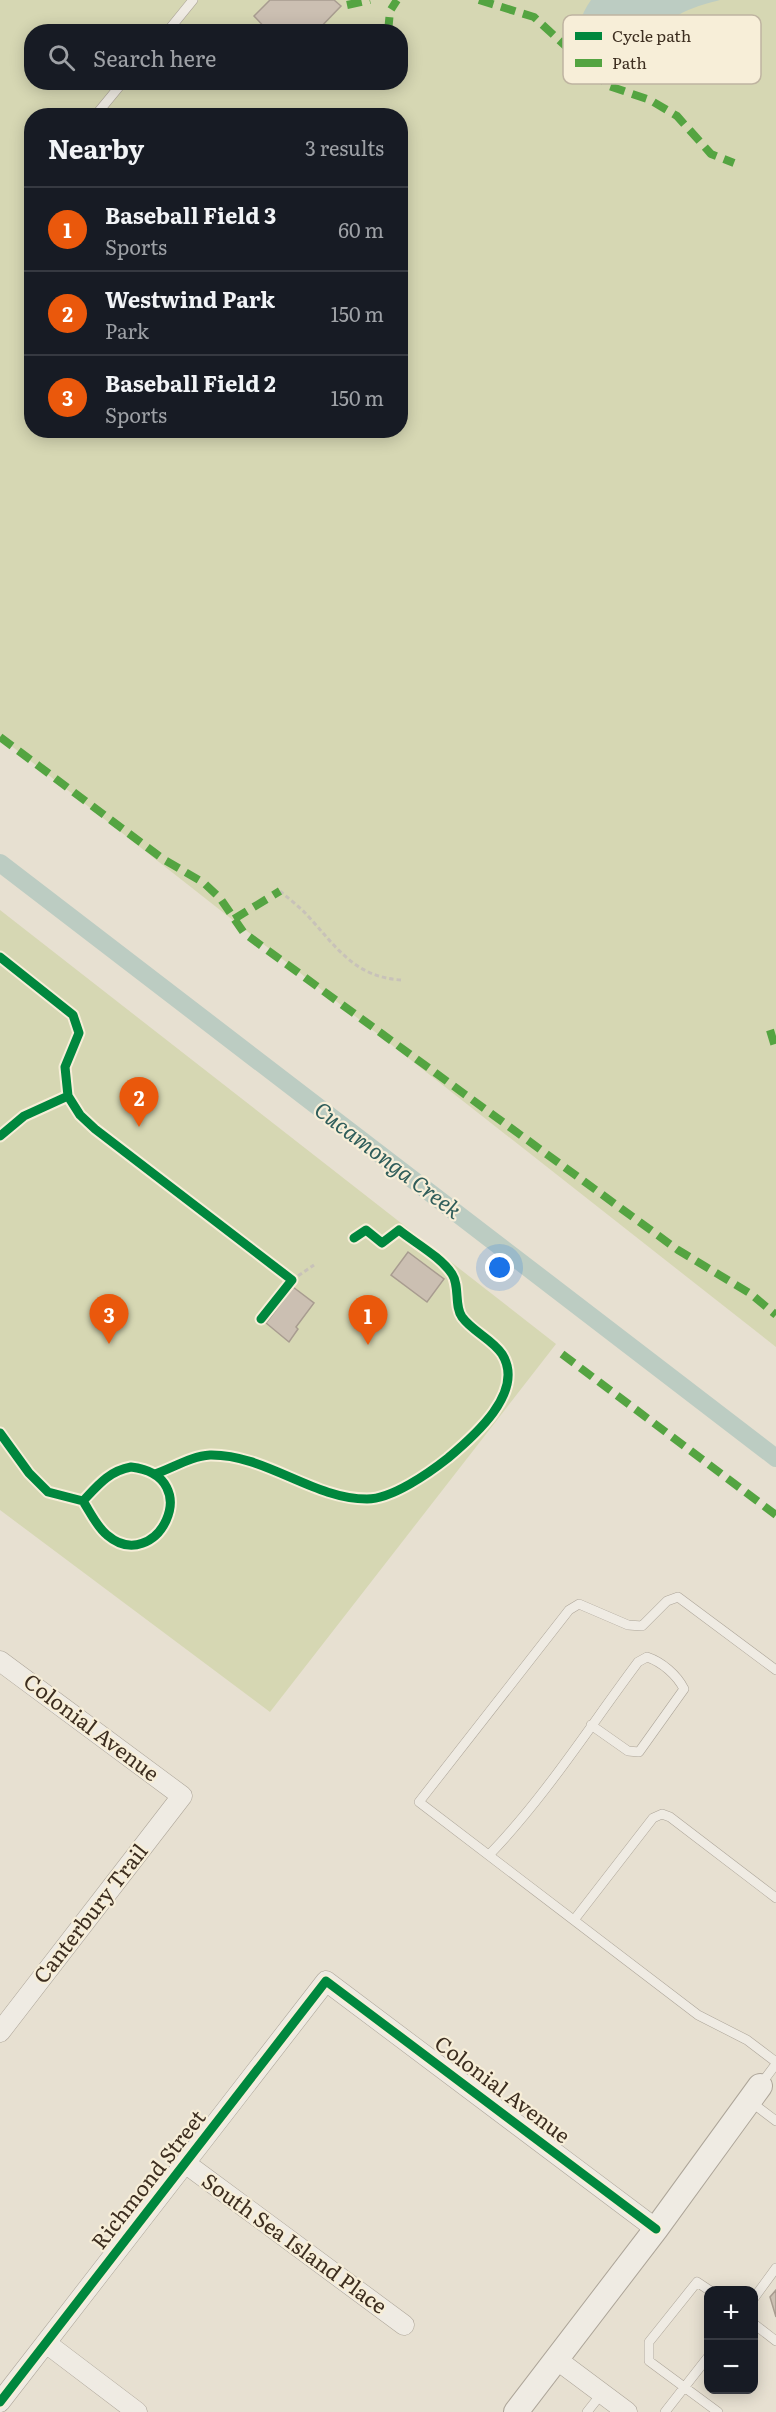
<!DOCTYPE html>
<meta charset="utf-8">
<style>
:root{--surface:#171b24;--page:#242831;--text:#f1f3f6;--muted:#9ea1a6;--line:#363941;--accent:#ea580c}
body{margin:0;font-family:Literata,serif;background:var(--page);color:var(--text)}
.controls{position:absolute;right:18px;bottom:18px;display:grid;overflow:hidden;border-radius:12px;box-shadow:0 3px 15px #0003}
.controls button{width:54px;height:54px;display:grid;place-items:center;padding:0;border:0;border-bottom:2px solid var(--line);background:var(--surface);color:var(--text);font:30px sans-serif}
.you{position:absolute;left:500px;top:1268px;width:21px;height:21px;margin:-15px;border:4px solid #fff;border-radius:50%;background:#1a73e8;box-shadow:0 0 0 9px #1a73e833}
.badge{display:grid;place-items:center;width:39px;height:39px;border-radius:50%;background:var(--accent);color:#fff;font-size:20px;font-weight:700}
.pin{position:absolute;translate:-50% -50px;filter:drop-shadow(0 2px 3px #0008)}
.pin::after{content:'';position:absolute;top:32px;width:21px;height:18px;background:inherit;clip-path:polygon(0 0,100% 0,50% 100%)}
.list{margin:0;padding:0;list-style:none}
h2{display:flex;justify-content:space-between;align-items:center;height:78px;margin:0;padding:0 24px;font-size:26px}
h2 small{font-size:20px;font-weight:400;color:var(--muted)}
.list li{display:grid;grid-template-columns:39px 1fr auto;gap:18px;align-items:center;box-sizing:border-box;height:84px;padding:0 24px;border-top:2px solid var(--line)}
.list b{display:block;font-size:22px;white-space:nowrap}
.list p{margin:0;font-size:20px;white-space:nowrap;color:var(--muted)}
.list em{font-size:20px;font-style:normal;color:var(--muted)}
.icon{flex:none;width:33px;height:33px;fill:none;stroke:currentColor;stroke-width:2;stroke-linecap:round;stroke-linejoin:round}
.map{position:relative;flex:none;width:776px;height:2412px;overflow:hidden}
.search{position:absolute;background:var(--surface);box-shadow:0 3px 15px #0003;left:24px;top:24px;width:384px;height:66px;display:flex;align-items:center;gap:15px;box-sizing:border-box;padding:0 21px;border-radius:24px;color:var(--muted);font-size:22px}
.panel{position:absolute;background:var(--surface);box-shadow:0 3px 15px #0003;left:24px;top:108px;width:384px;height:330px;border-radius:24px}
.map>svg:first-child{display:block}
.green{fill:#d6d7b3;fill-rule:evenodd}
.water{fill:#bcccc2}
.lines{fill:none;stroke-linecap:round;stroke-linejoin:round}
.canal{stroke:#bcccc2;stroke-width:18}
.building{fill:#cbbfb2;stroke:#a89c90;stroke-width:1.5}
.service-casing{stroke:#ada599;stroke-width:10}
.minor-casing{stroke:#ada599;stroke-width:21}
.tertiary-casing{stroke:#ada599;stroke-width:26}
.path{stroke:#c8c2b9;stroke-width:3;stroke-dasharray:4.5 3;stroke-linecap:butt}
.service{stroke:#efebe3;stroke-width:9}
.minor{stroke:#efebe3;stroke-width:20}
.tertiary{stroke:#efebe3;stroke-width:24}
.quiet{stroke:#54a441;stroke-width:8;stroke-dasharray:15 8;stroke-linecap:butt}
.cycleway-casing{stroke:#f7eed8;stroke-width:13}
.cycleway{stroke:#00873e;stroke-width:9}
.labels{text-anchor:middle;stroke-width:4.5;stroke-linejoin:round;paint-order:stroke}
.street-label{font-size:21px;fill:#3d2e20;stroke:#f7eed8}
.water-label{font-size:22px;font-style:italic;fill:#2f5d5a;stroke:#f7eed8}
.key{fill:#f7eed8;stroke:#bfb4a1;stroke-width:1.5}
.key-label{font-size:16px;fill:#3d2e20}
</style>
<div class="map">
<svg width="776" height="2412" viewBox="0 0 776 2412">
<rect width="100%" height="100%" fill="#e7e0d1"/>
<path class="green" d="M0,0H776V1347L0,737ZM32,32H400V82H32ZM32,116H400V430H32Z
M0,910L556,1344L270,1712L0,1510Z"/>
<path class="water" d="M591,0H720C696,6 677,12 658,30C640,48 640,72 610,76C579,56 568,33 591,0Z"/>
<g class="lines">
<path class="canal" d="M0,863L776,1458"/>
</g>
<path class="building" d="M270,0H334L341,6L316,32H269L254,16Z
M408,1252L444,1279L427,1302L391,1275Z
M293,1287L314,1303L296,1327L298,1329L289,1342L266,1323Z
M776,2290V2317L770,2297Z"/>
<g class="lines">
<defs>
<path id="service" d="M167,32L193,0
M95,116L123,82
M776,1670L678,1597L667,1601L642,1626L628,1625L579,1604L569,1610L419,1802L698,2015L747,2040L776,2062
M489,1855C545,1797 590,1726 638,1662L647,1657C662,1662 677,1675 684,1689L639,1752L628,1751L591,1725
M574,1920L653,1818L662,1814L670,1817L776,1898
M761,2084L776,2064
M751,2102L776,2121
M709,2290L697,2282L649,2342V2361L718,2412
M754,2298L776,2268
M754,2324L776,2341
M587,2412L602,2393
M665,2412L708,2357"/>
<path id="minor" d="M0,1661L182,1796L0,2032
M185,2163L404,2325
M46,2343L137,2412
M556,2359L627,2412
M0,2402L326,1981L656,2229"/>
<path id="tertiary" d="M516,2412L656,2229L760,2086"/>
</defs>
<use href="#service" class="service-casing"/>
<use href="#minor" class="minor-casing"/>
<use href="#tertiary" class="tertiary-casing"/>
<path class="path" d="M280,891C289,899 300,907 308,916C337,948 355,977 401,980
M292,1280L314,1265"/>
<use href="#service" class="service"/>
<use href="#minor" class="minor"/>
<use href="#tertiary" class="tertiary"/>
<path class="quiet" d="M479,0L534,17L609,86L650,100L677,116L711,154L734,163
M347,5L370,0
M388,32L390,11L397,0
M0,737L163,859L204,883L220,898L244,933L678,1250L751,1294L776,1315
M234,919L280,891
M770,1030L776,1050
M562,1354L776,1515"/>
<defs>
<path id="cycleway" d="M0,957L73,1015L79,1033L65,1067L68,1096
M0,1136L24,1116L68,1096L80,1115L95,1129L292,1280L261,1319
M0,1433L29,1473L48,1492L83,1501
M131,1467C208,1476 156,1577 107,1535C97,1527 90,1512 83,1501C98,1485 109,1471 131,1467Z
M155,1474C173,1468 191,1456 210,1455C265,1454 313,1499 367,1499C392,1499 429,1473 448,1458C473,1437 526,1392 502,1354C492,1339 473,1332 462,1317C454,1306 460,1286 452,1274C441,1257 415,1243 399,1230L382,1243L366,1230L354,1238
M0,2402L326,1981L656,2229"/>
</defs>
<use href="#cycleway" class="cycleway-casing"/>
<use href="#cycleway" class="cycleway"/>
</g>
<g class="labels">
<g class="street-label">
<text transform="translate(91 1728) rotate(37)" y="7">Colonial Avenue</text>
<text transform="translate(91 1914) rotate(-52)" y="7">Canterbury Trail</text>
<text transform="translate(502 2090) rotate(37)" y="7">Colonial Avenue</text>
<text transform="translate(149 2180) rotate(-52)" y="7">Richmond Street</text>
<text transform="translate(294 2244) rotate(36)" y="7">South Sea Island Place</text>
</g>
<g class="water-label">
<text transform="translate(388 1160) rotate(37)" y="8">Cucamonga Creek</text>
</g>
</g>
<rect x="563" y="15" width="198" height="69" rx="9" class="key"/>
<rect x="575" y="32" width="27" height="8" fill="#00873e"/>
<rect x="575" y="59" width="27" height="8" fill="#54a441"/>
<g class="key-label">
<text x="612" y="42">Cycle path</text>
<text x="612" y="69">Path</text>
</g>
</svg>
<div class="controls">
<button>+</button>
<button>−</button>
</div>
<div class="you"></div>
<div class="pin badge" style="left:368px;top:1345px">1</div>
<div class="pin badge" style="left:139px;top:1127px">2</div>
<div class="pin badge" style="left:109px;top:1344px">3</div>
<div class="search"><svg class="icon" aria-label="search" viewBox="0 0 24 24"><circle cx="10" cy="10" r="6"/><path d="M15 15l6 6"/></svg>Search here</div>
<section class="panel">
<h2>Nearby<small>3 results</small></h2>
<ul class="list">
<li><span class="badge">1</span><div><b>Baseball Field 3</b><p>Sports</p></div><em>60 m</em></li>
<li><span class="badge">2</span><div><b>Westwind Park</b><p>Park</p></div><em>150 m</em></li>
<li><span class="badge">3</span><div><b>Baseball Field 2</b><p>Sports</p></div><em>150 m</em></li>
</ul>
</section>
</div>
